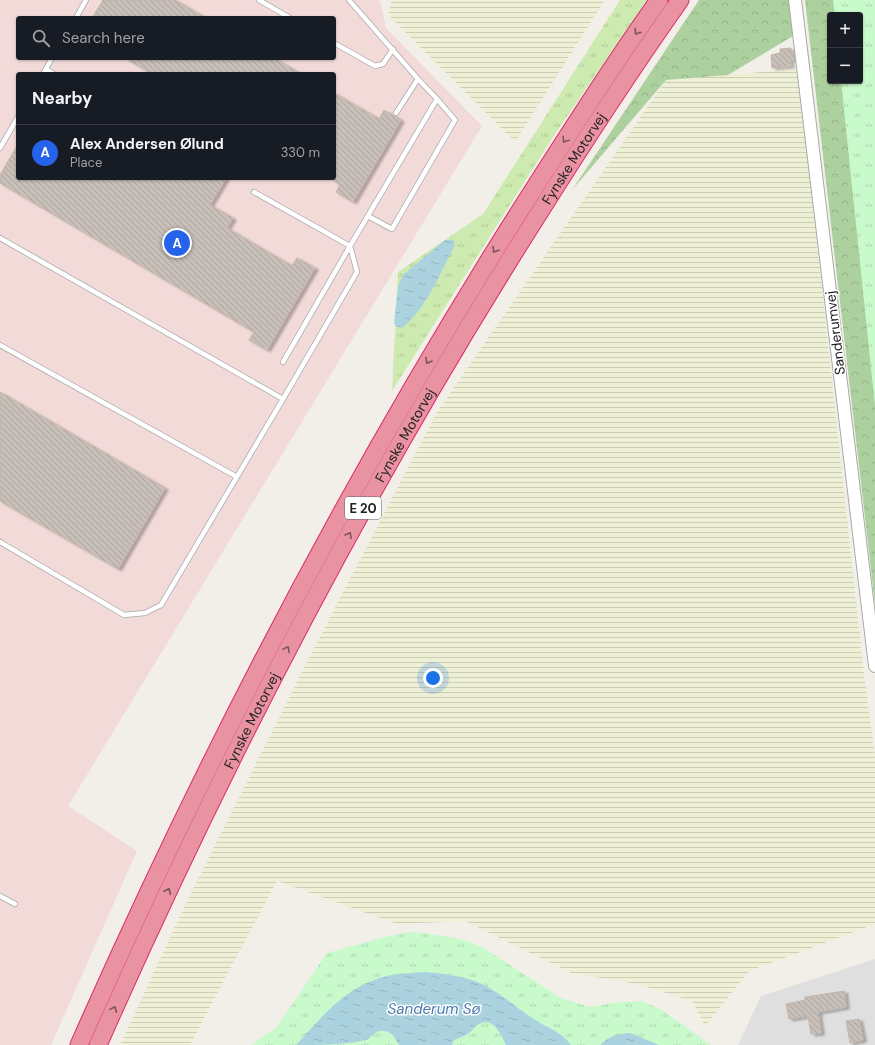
<!DOCTYPE html>
<meta charset="utf-8">
<style>
:root{--surface:#171b24;--page:#20242c;--text:#f1f3f6;--muted:#9ea1a6;--line:#363941;--accent:#2563eb}
body{margin:0;font-family:"DM Sans",sans-serif;background:var(--page);color:var(--text)}
.controls{position:absolute;right:12px;top:12px;display:grid;overflow:hidden;border-radius:4px;box-shadow:0 1px 3px #0004}
.controls button{width:36px;height:36px;display:grid;place-items:center;padding:0;border:0;border-bottom:1px solid var(--line);background:var(--surface);color:var(--text);font:20px sans-serif}
.you{position:absolute;left:433px;top:678px;width:14px;height:14px;margin:-10px;border:3px solid #fff;border-radius:50%;background:#1a73e8;box-shadow:0 0 0 6px #1a73e833}
.badge{display:grid;place-items:center;width:26px;height:26px;border-radius:50%;background:var(--accent);color:#fff;font-size:13px;font-weight:700}
.pin{position:absolute;translate:-50% -50%;border:2px solid #fff;box-shadow:0 1px 4px #0006}
.list{margin:0;padding:0;list-style:none}
h2{display:flex;justify-content:space-between;align-items:center;height:52px;margin:0;padding:0 16px;font-size:17px}
h2 small{font-size:13px;font-weight:400;color:var(--muted)}
.list li{display:grid;grid-template-columns:26px 1fr auto;gap:12px;align-items:center;box-sizing:border-box;height:56px;padding:0 16px;border-top:1px solid var(--line)}
.list b{display:block;font-size:15px;white-space:nowrap}
.list p{margin:0;font-size:13px;white-space:nowrap;color:var(--muted)}
.list em{font-size:13px;font-style:normal;color:var(--muted)}
.icon{flex:none;width:22px;height:22px;fill:none;stroke:currentColor;stroke-width:2;stroke-linecap:round;stroke-linejoin:round}
.map{position:relative;flex:none;width:875px;height:1045px;overflow:hidden}
.search{position:absolute;background:var(--surface);box-shadow:0 1px 3px #0004;left:16px;top:16px;width:320px;height:44px;display:flex;align-items:center;gap:10px;box-sizing:border-box;padding:0 14px;border-radius:4px;color:var(--muted);font-size:15px}
.panel{position:absolute;background:var(--surface);box-shadow:0 1px 3px #0004;left:16px;top:72px;width:320px;height:108px;border-radius:4px}
.map>svg:first-child{display:block}
.residential{fill:#e0dfdf}
.commercial{fill:#f2dad9;fill-rule:evenodd}
.farmland{fill:url(#farmland-rules)}
.grass{fill:url(#grass-tufts)}
.forest{fill:url(#forest-crowns);fill-rule:evenodd}
.park{fill:url(#park-tufts)}
.water{fill:url(#water-ripples)}
.building{fill:url(#building-back-hatch);stroke:#c4b6ab;filter:url(#shadow)}
.lines{fill:none;stroke-linecap:round;stroke-linejoin:round}
.service-casing{stroke:#a9a9a9;stroke-width:6}
.tertiary-casing{stroke:#a9a9a9;stroke-width:14}
.motorway-casing{stroke:#dc2a67;stroke-width:19}
.service{stroke:#fff;stroke-width:4.5}
.tertiary{stroke:#fff;stroke-width:12}
.motorway{stroke:#e892a2;stroke-width:17}
.oneway{stroke:#7b545c}
.labels{text-anchor:middle;stroke-width:3;stroke-linejoin:round;paint-order:stroke}
.shield{fill:#fff;stroke:#646464;stroke-width:1}
.shield-label{font-size:13px;font-weight:bold;fill:#222}
.street-label{font-size:14px;fill:#222;stroke:#fff}
.water-label{font-size:15px;font-style:italic;fill:#4a7aab;stroke:#fff}
</style>
<div class="map">
<svg width="875" height="1045" viewBox="0 0 875 1045">
<defs>
<pattern id="farmland-rules" width="6" height="5" patternUnits="userSpaceOnUse"><rect width="6" height="5" fill="#eef0d5"/><path d="M0 2.5h6" fill="none" stroke="#ccceb7"/></pattern>
<pattern id="grass-tufts" width="24" height="20" patternUnits="userSpaceOnUse"><rect width="24" height="20" fill="#cdebb0"/><path d="M3 7l-1-3M5 7V3M7 7l1-3M15 17l-1-3M17 17v-4M19 17l1-3" fill="none" stroke="#b0c997"/></pattern>
<pattern id="forest-crowns" width="20" height="18" patternUnits="userSpaceOnUse"><rect width="20" height="18" fill="#add19e"/><path d="M2 6a3 3 0 1 1 6 0M12 15a3 3 0 1 1 6 0" fill="none" stroke="#95b388"/></pattern>
<pattern id="park-tufts" width="24" height="20" patternUnits="userSpaceOnUse"><rect width="24" height="20" fill="#c8facc"/><path d="M3 7l-1-3M5 7V3M7 7l1-3M15 17l-1-3M17 17v-4M19 17l1-3" fill="none" stroke="#acd6af"/></pattern>
<pattern id="water-ripples" width="26" height="14" patternUnits="userSpaceOnUse"><rect width="26" height="14" fill="#aad3df"/><path d="M2 4q2-2 4 0t4 0M15 11q2-2 4 0t4 0" fill="none" stroke="#92b5bf"/></pattern>
<pattern id="building-back-hatch" width="6" height="6" patternUnits="userSpaceOnUse"><rect width="6" height="6" fill="#c7bfb8"/><path d="M-1 5l2 2M0 0l6 6M5-1l2 2" fill="none" stroke="#aba49e"/></pattern>
<filter id="shadow"><feDropShadow dx="3.5" dy="2" stdDeviation="1" flood-color="#0004"/></filter>
</defs>
<rect width="100%" height="100%" fill="#f2efe9"/>
<path class="residential" d="M875,959V1045H738L761,996Z"/>
<path class="commercial" d="M0,0H380L386,28L482,126L68,806L137,851L51,1045H0ZM18,18H334V58H18ZM18,74H334V178H18Z"/>
<path class="farmland" d="M392,0H605L515,142L388,15Z
M798,69L865,683L875,755V924L749,971L705,1026L692,1001L637,984L571,973L465,921L397,924L277,881L190,1045H120L188,899L312,652L437,412L666,80Z"/>
<path class="grass" d="M620,0H647L553,137L392,391L398,272L483,214Z"/>
<path class="forest" d="M699,0H789L793,36L728,75L666,80L572,190Z
M805,0H875V604ZM830,15H860V81H830Z"/>
<path class="park" d="M833,0H875V406L841,81H860V15H835Z
M410,932C435,935 459,936 482,947L561,998L590,1007L620,1002L642,1001L662,1010L711,1045H251L276,1028L327,953L385,937Z"/>
<path class="water" d="M445,240H453L455,245C440,273 427,308 402,328L397,327L394,323L398,287L403,275Z
M425,972C445,974 464,976 482,984C501,993 516,1008 534,1019C547,1028 561,1031 571,1045H506C501,1033 492,1014 476,1026C473,1028 472,1031 469,1033C465,1036 459,1038 454,1040L452,1045H399C396,1039 392,1032 385,1031C375,1029 373,1037 366,1040C344,1045 319,1045 296,1045C325,1014 346,985 391,975C402,973 414,973 425,972Z
M628,1033L633,1034L659,1045H600C608,1037 616,1034 628,1033Z"/>
<path class="building" d="M103,0H175L206,18H92Z
M791,48L793,60H790L791,66L772,68L771,55L780,53V49Z
M125,58H274L301,74H152Z
M334,93L379,119L384,110L401,120L353,202L336,192L340,185L334,181Z
M18,144V178H226L210,205L233,218L227,228L292,266L297,258L315,268L267,350L249,340L254,332L0,183V175Z
M0,392L165,488L118,569L0,501Z
M844,991L846,1007L818,1012L821,1033L811,1034L808,1016L789,1019L786,1004L805,1000V997Z
M859,1019L863,1040L850,1043L846,1021Z"/>
<g class="lines">
<defs>
<path id="service" d="M259,0L290,18
M349,0L418,79
M76,18L86,0
M334,43L375,66L383,64L393,49
M46,69L54,74
M43,74L52,58
M0,148L18,117
M254,192L350,246L283,362
M368,216L392,229L455,120L437,99
M0,238L283,399L357,272L350,246L437,99L418,79L396,113
M0,345L237,477
M0,542L124,615L145,613L161,605L283,399
M0,896L15,904"/>
<path id="tertiary" d="M795,0L875,666"/>
<g id="motorway">
<path d="M79,1045C207,755 353,474 523,206C567,137 611,67 659,0"/>
<path id="s1" d="M98,1045C224,760 367,484 534,221C581,146 629,72 680,0"/>
</g>
</defs>
<use href="#service" class="service-casing"/>
<use href="#tertiary" class="tertiary-casing"/>
<use href="#motorway" class="motorway-casing"/>
<use href="#service" class="service"/>
<use href="#tertiary" class="tertiary"/>
<use href="#motorway" class="motorway"/>
</g>
<defs><path id="oneway-chevron" d="M-2-3.5L2.5 0L-2 3.5" fill="none" stroke-width="1.6" stroke-linecap="round" stroke-linejoin="round"/></defs>
<g class="oneway">
<use href="#oneway-chevron" transform="translate(637 32) rotate(124)"/>
<use href="#oneway-chevron" transform="translate(565 140) rotate(123)"/>
<use href="#oneway-chevron" transform="translate(495 250) rotate(122)"/>
<use href="#oneway-chevron" transform="translate(428 361) rotate(120)"/>
<use href="#oneway-chevron" transform="translate(349 535) rotate(-61)"/>
<use href="#oneway-chevron" transform="translate(287 649) rotate(-62)"/>
<use href="#oneway-chevron" transform="translate(168 891) rotate(-65)"/>
<use href="#oneway-chevron" transform="translate(114 1009) rotate(-66)"/>
</g>
<g class="labels">
<rect class="shield" x="345" y="497" width="36" height="22" rx="3"/>
<g class="shield-label">
<text x="363" y="513">E 20</text>
</g>
<g class="street-label">
<text dy="5" stroke="none"><textPath href="#s1" startOffset="1007">Fynske Motorvej</textPath></text>
<text transform="translate(835 333) rotate(-97)" y="5">Sanderumvej</text>
<text dy="5" stroke="none"><textPath href="#s1" startOffset="683">Fynske Motorvej</textPath></text>
<text dy="5" stroke="none"><textPath href="#s1" startOffset="359">Fynske Motorvej</textPath></text>
</g>
<g class="water-label">
<text x="434" y="1014">Sanderum Sø</text>
</g>
</g>
</svg>
<div class="controls">
<button>+</button>
<button>−</button>
</div>
<div class="you"></div>
<div class="pin badge" style="left:177px;top:243px">A</div>
<div class="search"><svg class="icon" aria-label="search" viewBox="0 0 24 24"><circle cx="10" cy="10" r="6"/><path d="M15 15l6 6"/></svg>Search here</div>
<section class="panel">
<h2>Nearby<small></small></h2>
<ul class="list">
<li><span class="badge">A</span><div><b>Alex Andersen Ølund</b><p>Place</p></div><em>330 m</em></li>
</ul>
</section>
</div>
